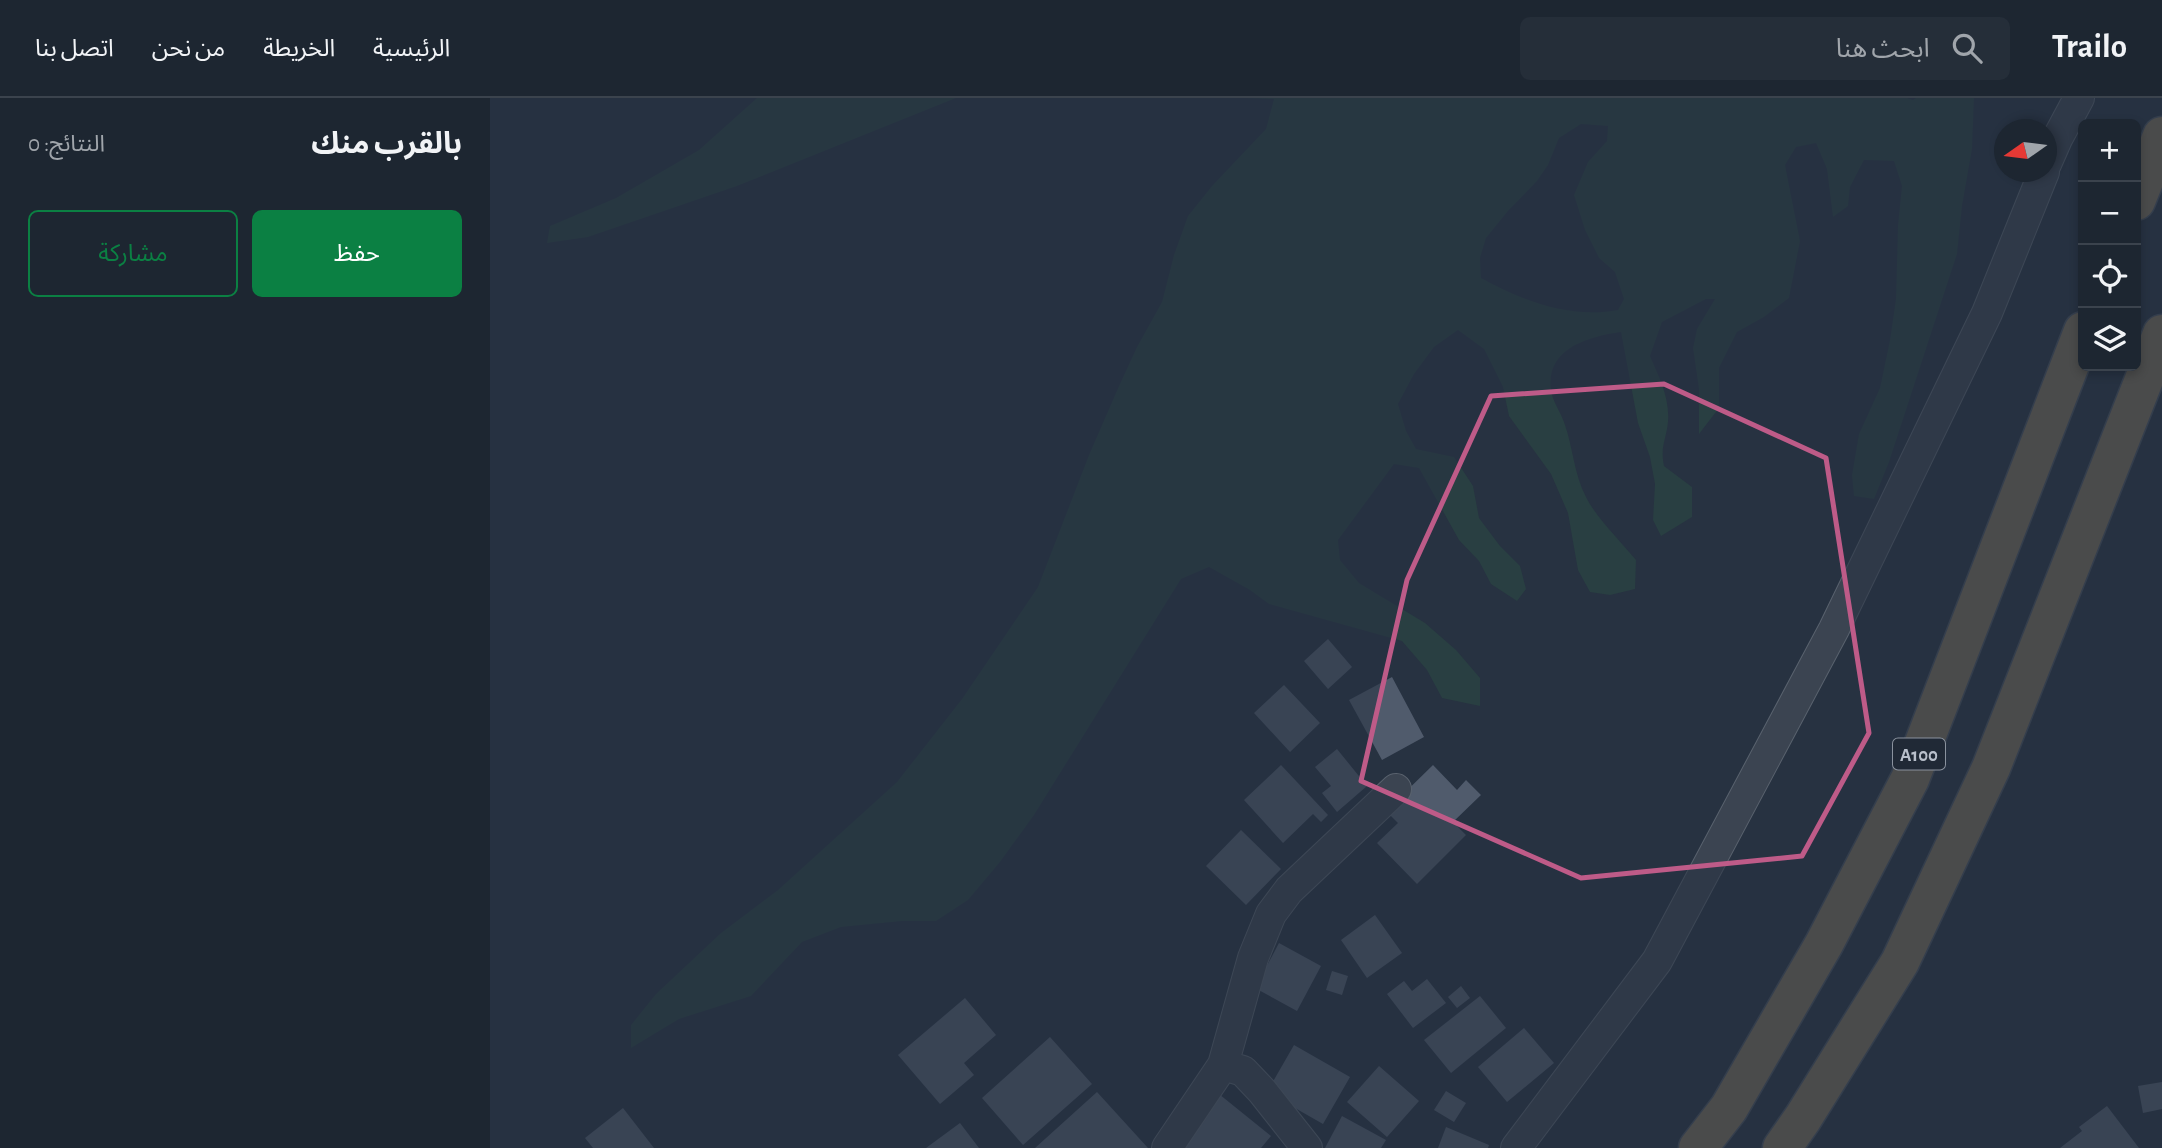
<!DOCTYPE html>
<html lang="ar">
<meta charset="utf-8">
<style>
:root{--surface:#1d2631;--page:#252e39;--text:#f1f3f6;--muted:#a0a5ab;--line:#3b434d;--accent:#0b8043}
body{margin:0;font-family:"Alegreya Sans","Noto Sans Arabic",sans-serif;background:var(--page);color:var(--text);direction:rtl}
.controls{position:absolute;right:21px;top:21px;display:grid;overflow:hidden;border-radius:10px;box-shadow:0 4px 10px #0003}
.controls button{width:63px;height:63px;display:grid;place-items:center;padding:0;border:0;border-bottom:2px solid var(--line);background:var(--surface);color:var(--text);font:35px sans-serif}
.compass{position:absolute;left:1504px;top:21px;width:63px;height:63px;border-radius:50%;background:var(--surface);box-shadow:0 4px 10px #0003;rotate:256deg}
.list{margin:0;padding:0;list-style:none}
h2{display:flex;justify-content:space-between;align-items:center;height:91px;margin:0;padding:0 28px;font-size:30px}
h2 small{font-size:23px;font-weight:400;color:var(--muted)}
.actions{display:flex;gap:14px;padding:21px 28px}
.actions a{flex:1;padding:16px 0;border:2px solid var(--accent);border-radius:10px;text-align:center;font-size:24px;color:var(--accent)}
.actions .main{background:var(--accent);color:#fff}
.icon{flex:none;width:38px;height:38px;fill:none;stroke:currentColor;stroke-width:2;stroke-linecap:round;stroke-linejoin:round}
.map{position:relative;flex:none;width:1672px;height:1050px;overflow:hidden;direction:ltr}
header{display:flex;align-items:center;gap:42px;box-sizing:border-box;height:98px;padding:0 35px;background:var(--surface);border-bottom:2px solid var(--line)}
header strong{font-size:33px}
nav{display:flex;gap:38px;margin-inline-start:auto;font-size:24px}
.search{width:490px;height:63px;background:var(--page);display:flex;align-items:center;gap:18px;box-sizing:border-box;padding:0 24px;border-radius:10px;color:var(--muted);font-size:26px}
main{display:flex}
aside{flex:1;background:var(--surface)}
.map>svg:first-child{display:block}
.green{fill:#293f42;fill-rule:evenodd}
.building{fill:#505b6c}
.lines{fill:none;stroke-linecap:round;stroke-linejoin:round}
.minor-casing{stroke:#59626e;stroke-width:32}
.highway-casing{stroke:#464f5b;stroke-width:41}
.minor{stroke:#3b4451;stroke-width:30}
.highway{stroke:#766a58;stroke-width:38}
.marked{fill:none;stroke:#be5b88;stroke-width:5;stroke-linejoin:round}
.labels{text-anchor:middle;stroke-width:5;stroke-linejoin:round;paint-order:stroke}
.shield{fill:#202936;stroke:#8a929e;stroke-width:2}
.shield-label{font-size:19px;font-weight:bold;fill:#b8bfcb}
</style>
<header>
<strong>Trailo</strong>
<div class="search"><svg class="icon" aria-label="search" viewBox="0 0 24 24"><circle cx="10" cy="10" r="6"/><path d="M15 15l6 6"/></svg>ابحث هنا</div>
<nav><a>الرئيسية</a><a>الخريطة</a><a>من نحن</a><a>اتصل بنا</a></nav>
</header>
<main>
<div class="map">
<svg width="1672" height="1050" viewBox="0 0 1672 1050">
<rect width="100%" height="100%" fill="#273241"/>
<path class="green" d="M267,0H466L247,88L98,139L57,145L60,128L126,100L209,52Z
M756,0H1417L1423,2L1426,0H1484L1482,51L1472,108L1467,156L1399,364L1384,401L1364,398L1362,377L1369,336L1390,290L1400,242L1406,201L1408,127L1412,88L1404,63L1374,62L1360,89L1358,108L1343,119L1337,71L1326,45L1306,49L1295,67L1310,143L1299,200L1274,219L1247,234L1229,270V310L1209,336V291L1203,250L1207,231L1225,201H1216L1172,224L1160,258C1169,279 1180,300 1178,324C1176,343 1170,348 1174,368L1202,389V419L1171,438L1163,422L1165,386L1160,359L1148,325L1131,234C1096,239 1052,252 1062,297C1065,307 1072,317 1075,327C1083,350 1084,376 1096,399C1105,418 1132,445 1146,462L1145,491L1120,497L1100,494L1088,472L1078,415L1061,376L1019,318L1013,289L994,251L968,232L944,249L924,276L908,306L916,333L926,351L964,359L983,388L989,420L1010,448L1030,468L1036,491L1027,503L1001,486L989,463L969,442L929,370L904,366L848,442L850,462L869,485L935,525L966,552L990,580V608L952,600L937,572L912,543L779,506L760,492L719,469L691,481L544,717L510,764L478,802L446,823H412L351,829L312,844L261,898L189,921L141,950V927L166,896L231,835L288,792L407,684L472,601L548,489L599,357L629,288L647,249L672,204L684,157L698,118L722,88L776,31L784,1ZM1091,26L1118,28L1117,43L1098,64L1084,97L1095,132L1109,160L1125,174L1134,201L1128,212C1080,221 1033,203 991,180L990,160L996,140L1018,113L1047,83L1058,67L1069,40Z"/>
<path class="building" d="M838,541L862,569L838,591L814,563Z
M902,579L934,639L892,662L859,602Z
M794,587L830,625L800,654L764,615Z
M847,651L877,688L847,714L832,695L841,688L825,669Z
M791,667L838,717L831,724L823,716L793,745L754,702Z
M943,667L967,692L976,682L991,697L963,724L976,737L927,786L887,745L908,725L896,713Z
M751,732L791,771L756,807L716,768Z
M885,817L912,855L877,880L851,842Z
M789,845L831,868L807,913L765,890Z
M842,873L858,878L852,897L836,892Z
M937,881L956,905L923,930L897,896L914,883L922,893Z
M971,888L980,900L967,910L958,899Z
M990,898L1016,930L961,975L934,942Z
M475,900L506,937L474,965L484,977L450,1006L408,957Z
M1034,930L1064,965L1017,1004L988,969Z
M560,939L602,986L533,1047L492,1000Z
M804,947L860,979L833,1026L777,994Z
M889,968L929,1003L897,1039L857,1004Z
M1672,984V1011L1653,1015L1648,988Z
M724,992L781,1038L771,1050H678Z
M956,993L976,1005L964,1024L944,1012Z
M607,994L658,1050H545Z
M1617,1008L1649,1050H1570L1592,1033L1589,1029Z
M133,1010L164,1050H103L95,1040Z
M852,1018L896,1042L891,1050H835Z
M470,1025L489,1050H436Z
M956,1029L999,1047L998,1050H948Z"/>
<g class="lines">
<defs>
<path id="minor" d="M1556,66L1567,41L1589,0
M733,967L753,973L772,993L817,1050
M677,1050L733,967L763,860L781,816L799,792L906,691
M1026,1050L1167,863L1344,531L1497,215L1554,74"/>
<path id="highway" d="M1646,103L1672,38
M1208,1050L1239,1010L1334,846L1420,681L1593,233
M1292,1050L1313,1020L1410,864L1501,670L1672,236"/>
</defs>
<use href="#minor" class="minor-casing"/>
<use href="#highway" class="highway-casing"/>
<use href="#minor" class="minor"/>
<use href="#highway" class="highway"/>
</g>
<path d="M0 0H1672V1050H0ZM1174,286L1336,360L1379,635L1312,758L1091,780L871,683L917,482L1001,298Z" fill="#273241" fill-opacity=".55" fill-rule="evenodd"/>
<path class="marked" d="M1174,286L1336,360L1379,635L1312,758L1091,780L871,683L917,482L1001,298Z"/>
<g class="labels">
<rect class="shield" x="1403" y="640.5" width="52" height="31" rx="5"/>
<g class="shield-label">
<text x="1429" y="663">A100</text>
</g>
</g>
</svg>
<div class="controls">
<button>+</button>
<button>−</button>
<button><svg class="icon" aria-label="locate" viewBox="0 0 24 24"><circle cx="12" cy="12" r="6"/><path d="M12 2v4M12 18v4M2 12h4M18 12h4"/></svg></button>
<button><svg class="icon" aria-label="layers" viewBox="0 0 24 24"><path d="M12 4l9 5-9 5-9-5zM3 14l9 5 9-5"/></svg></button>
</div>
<svg class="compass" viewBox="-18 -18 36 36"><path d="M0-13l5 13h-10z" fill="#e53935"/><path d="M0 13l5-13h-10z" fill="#a0a5ab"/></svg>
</div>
<aside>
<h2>بالقرب منك<small>النتائج: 0</small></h2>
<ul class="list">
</ul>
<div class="actions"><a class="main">حفظ</a><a>مشاركة</a></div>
</aside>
</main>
